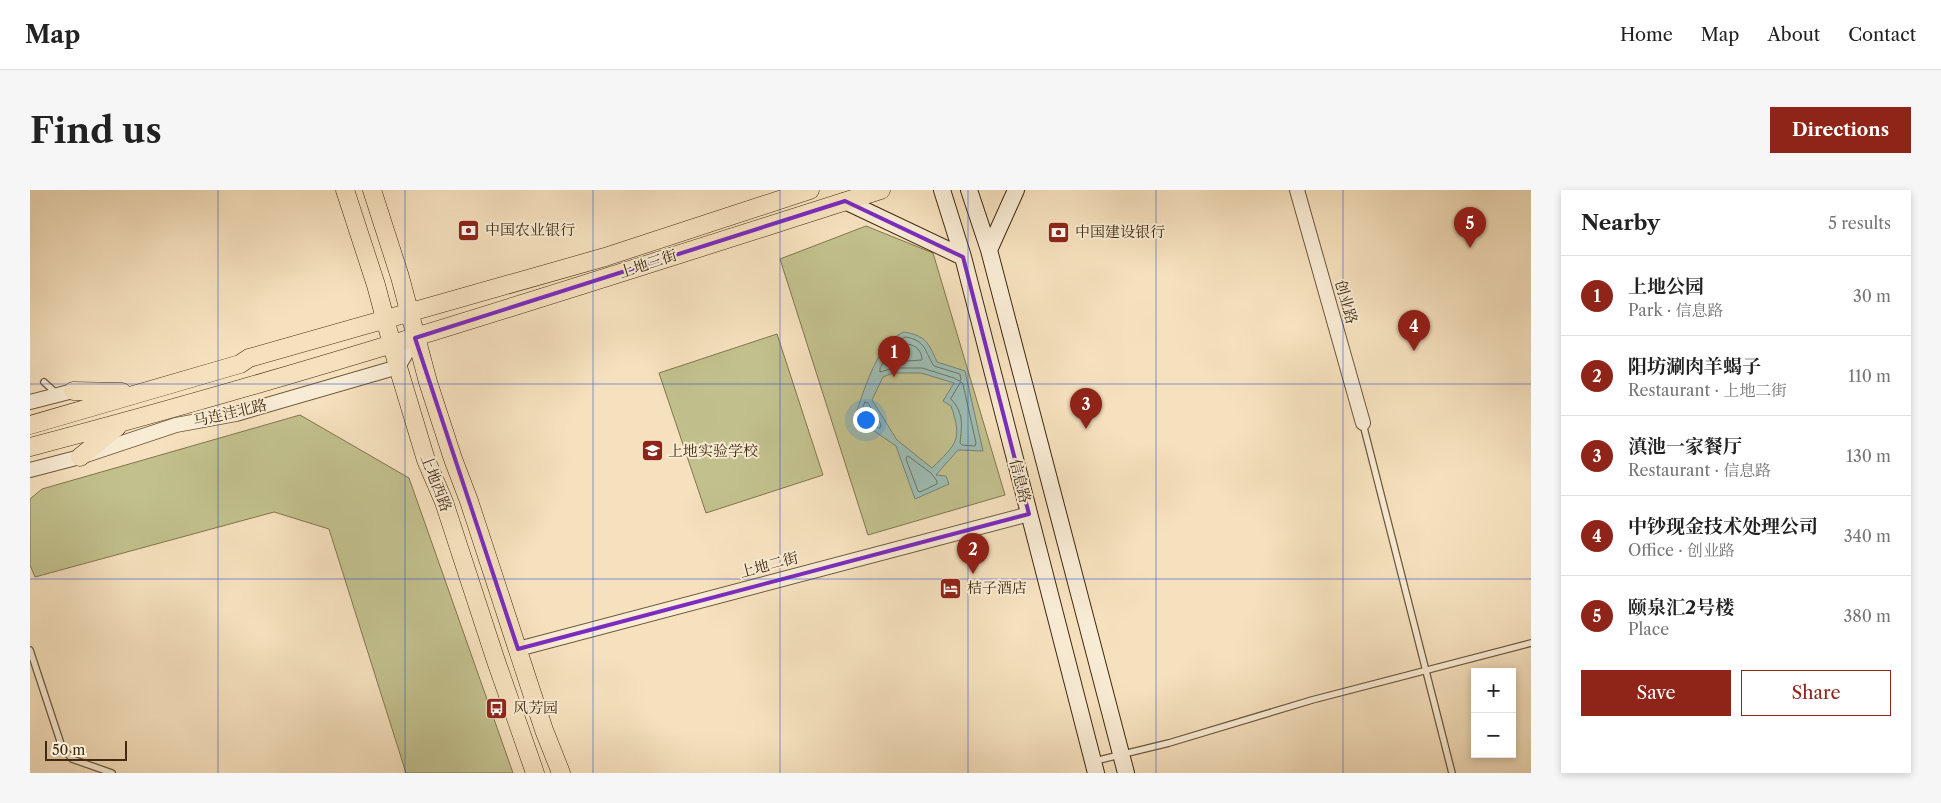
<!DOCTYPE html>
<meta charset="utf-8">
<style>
:root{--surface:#fff;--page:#f6f6f6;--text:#222;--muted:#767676;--line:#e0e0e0;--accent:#8f2418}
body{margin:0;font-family:"Libre Caslon Text","Noto Serif SC",serif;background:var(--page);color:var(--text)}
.controls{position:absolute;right:15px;bottom:15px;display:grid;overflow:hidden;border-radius:0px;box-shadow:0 2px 8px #0003}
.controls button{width:45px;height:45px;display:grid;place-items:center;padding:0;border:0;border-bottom:1px solid var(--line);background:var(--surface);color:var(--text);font:25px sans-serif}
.scale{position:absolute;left:15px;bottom:12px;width:82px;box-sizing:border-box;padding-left:5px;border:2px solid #412a0f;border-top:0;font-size:14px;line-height:18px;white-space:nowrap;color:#412a0f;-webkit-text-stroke:4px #f9ecd5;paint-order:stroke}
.you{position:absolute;left:835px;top:229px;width:18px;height:18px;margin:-12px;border:4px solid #fff;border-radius:50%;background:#1a73e8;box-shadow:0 0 0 8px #1a73e833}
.badge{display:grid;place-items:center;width:32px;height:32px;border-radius:50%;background:var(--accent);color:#fff;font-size:16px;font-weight:700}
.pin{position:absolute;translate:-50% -41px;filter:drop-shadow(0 1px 2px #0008)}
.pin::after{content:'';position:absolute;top:26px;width:18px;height:15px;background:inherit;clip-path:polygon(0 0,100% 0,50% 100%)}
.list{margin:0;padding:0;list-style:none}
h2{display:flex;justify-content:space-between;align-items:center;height:65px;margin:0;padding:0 20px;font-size:21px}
h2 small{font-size:16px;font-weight:400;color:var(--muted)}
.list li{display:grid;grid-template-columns:32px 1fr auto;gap:15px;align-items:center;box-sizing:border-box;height:80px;padding:0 20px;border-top:1px solid var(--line)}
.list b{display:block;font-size:19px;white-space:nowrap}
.list p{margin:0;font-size:16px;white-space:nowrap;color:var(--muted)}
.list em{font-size:16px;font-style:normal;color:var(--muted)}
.actions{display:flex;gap:10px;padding:15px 20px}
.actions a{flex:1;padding:11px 0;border:1px solid var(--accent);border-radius:0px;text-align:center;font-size:18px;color:var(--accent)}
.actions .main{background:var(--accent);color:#fff}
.map{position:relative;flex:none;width:1501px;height:583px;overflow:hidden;border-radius:0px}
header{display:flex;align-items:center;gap:30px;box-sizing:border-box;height:70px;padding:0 25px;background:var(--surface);border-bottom:1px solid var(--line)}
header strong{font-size:24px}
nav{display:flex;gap:28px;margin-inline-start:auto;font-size:18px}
.intro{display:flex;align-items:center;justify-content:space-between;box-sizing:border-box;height:120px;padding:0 30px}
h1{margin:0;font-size:35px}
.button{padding:12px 22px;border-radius:0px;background:var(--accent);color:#fff;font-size:18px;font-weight:700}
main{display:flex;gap:30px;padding:0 30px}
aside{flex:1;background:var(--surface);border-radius:0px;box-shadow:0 2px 8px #0003}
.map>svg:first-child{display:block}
.green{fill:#c2c18e;stroke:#82764e}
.water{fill:#9dbdb4;stroke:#788272;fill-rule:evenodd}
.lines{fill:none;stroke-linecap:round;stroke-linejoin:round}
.shore{stroke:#6f7462;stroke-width:1}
.service-casing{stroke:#6e583b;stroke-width:8}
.tertiary-casing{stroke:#6e583b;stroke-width:16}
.secondary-casing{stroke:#412a0f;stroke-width:18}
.primary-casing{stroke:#412a0f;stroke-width:19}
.service{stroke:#f9ecd5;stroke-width:5.5}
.tertiary{stroke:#f9ecd5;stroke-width:14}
.secondary{stroke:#f9ecd5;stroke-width:16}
.primary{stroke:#f6e1be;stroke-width:18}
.marked{fill:none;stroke:#7b2cbf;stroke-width:4;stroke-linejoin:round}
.grid{fill:none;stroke:#1d4ed8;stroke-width:1;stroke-opacity:0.55}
.labels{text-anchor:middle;stroke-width:4;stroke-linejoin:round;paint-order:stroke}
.poi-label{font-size:15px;fill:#412a0f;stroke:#f9ecd5;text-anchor:start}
.street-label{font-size:15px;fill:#412a0f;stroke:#f9ecd5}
</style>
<header>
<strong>Map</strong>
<nav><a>Home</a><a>Map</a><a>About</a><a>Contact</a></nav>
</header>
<div class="intro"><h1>Find us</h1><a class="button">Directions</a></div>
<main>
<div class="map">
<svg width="1501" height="583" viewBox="0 0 1501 583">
<rect width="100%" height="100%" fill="#f6e1be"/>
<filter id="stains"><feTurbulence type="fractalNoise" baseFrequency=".004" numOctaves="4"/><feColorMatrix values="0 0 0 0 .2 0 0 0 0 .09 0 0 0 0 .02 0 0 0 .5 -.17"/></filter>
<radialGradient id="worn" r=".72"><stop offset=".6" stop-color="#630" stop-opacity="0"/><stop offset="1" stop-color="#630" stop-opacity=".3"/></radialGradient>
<path class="green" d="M836,36L903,63L975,305L838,345L750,69Z
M747,144L793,285L676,323L629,183Z
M270,225L379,288L483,583H376L299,339L244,322L5,387L0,375V309L12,299Z"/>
<path class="water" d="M874,142C896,146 898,152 907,172L935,181L953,261L928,260L906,285L916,286L919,294L885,309L866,256L825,228C830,209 846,163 861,150C864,147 870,144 874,142ZM863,183H891L924,193L913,211L921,216C933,251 926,254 902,278L867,250L842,210L853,187Z"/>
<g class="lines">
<path class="shore" d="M876,147C897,151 894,161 904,176L930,184L931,190L929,191L924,188L892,178H863L850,182V178L863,154Z
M877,154C886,155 892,161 892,170L862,172L861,169L868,159Z
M931,192L933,194L946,253L945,256L932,255L930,253C932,235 934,223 921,209Z
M835,212L838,213L851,234L850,238H848L831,226Z
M878,266L901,283L907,291V294L890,302L888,301L876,269Z"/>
<defs>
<path id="service" d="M14,192L26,203
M1333,234L1422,583
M0,460L32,557L42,569L82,583
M1065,571L1139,553L1282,510L1501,453"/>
<path id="tertiary" d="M1267,0L1333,233
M0,212L43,201
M0,280L50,267L146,235L206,224L368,177L385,148
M488,459L999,324"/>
<path id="secondary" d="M912,0L933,67L1066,583
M939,0L959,60L1096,583
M815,11L933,67
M959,60L986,0"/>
<path id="primary" d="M315,0L346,95L368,177L396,270L414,312L466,471L505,583
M342,0L370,87L398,192L423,269L439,311L514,540L531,583
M43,201L92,202
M0,235L210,174L219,168L575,67L780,0
M0,257C287,182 568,90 851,0
M50,267L87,237"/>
</defs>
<use href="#service" class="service-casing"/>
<use href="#tertiary" class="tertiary-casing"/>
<use href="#secondary" class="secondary-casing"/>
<use href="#primary" class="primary-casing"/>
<use href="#service" class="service"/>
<use href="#tertiary" class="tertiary"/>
<use href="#secondary" class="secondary"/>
<use href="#primary" class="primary"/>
</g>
<path class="marked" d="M815,11L933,67L999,324L488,459L385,148Z"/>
<path class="grid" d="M188,0V583M375,0V583M563,0V583M750,0V583M938,0V583M1126,0V583M1313,0V583M0,194H1501M0,389H1501"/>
<defs>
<symbol id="bank-square" viewBox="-11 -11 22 22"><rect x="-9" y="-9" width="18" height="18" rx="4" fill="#8f2418" stroke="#f9ecd5"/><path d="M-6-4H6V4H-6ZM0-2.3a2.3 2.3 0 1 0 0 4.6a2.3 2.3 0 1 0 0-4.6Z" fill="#fff"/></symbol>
<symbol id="school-square" viewBox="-11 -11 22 22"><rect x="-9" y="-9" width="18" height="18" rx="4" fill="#8f2418" stroke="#f9ecd5"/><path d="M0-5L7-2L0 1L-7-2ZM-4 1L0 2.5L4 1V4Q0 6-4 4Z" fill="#fff"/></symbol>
<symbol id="hotel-square" viewBox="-11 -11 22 22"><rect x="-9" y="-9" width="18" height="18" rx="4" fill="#8f2418" stroke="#f9ecd5"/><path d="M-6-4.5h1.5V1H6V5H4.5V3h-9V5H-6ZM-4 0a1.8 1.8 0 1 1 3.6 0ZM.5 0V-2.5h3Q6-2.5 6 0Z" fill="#fff"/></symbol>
<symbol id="bus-square" viewBox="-11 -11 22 22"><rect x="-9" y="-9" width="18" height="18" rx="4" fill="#8f2418" stroke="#f9ecd5"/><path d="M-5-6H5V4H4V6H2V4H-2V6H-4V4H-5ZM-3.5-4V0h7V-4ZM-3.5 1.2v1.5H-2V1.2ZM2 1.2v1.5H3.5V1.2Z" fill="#fff"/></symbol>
</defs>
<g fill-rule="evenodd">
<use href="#bank-square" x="426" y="28" width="25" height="25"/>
<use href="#bank-square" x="1016" y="30" width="25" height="25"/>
<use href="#school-square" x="610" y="248" width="25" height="25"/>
<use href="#hotel-square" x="908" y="386" width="25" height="25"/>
<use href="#bus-square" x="454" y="506" width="25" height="25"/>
</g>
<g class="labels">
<g class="poi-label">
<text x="455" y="45">中国农业银行</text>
<text x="1045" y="47">中国建设银行</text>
<text x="638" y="266">上地实验学校</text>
<text x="937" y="403">桔子酒店</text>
<text x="483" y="523">风芳园</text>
</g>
<g class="street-label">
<text transform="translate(618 74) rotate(-18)" y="5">上地三街</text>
<text transform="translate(1316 112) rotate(74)" y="5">创业路</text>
<text transform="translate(200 223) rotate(-13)" y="5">马连洼北路</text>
<text transform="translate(990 291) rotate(76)" y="5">信息路</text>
<text transform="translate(406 293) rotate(69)" y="5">上地西路</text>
<text transform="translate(739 375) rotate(-15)" y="5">上地二街</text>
</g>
</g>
<rect width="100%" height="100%" filter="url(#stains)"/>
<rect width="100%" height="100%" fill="url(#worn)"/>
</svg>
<div class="controls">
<button>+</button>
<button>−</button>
</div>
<div class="scale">50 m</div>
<div class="you"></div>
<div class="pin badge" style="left:864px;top:187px">1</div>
<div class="pin badge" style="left:943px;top:384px">2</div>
<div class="pin badge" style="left:1056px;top:239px">3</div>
<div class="pin badge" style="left:1384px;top:161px">4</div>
<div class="pin badge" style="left:1440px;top:58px">5</div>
</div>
<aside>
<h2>Nearby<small>5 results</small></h2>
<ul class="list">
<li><span class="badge">1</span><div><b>上地公园</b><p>Park · 信息路</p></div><em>30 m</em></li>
<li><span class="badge">2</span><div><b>阳坊涮肉羊蝎子</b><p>Restaurant · 上地二街</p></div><em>110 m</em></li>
<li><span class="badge">3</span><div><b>滇池一家餐厅</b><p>Restaurant · 信息路</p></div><em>130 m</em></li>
<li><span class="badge">4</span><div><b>中钞现金技术处理公司</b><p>Office · 创业路</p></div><em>340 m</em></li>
<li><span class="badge">5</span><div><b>颐泉汇2号楼</b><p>Place</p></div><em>380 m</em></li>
</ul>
<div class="actions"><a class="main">Save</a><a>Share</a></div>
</aside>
</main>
